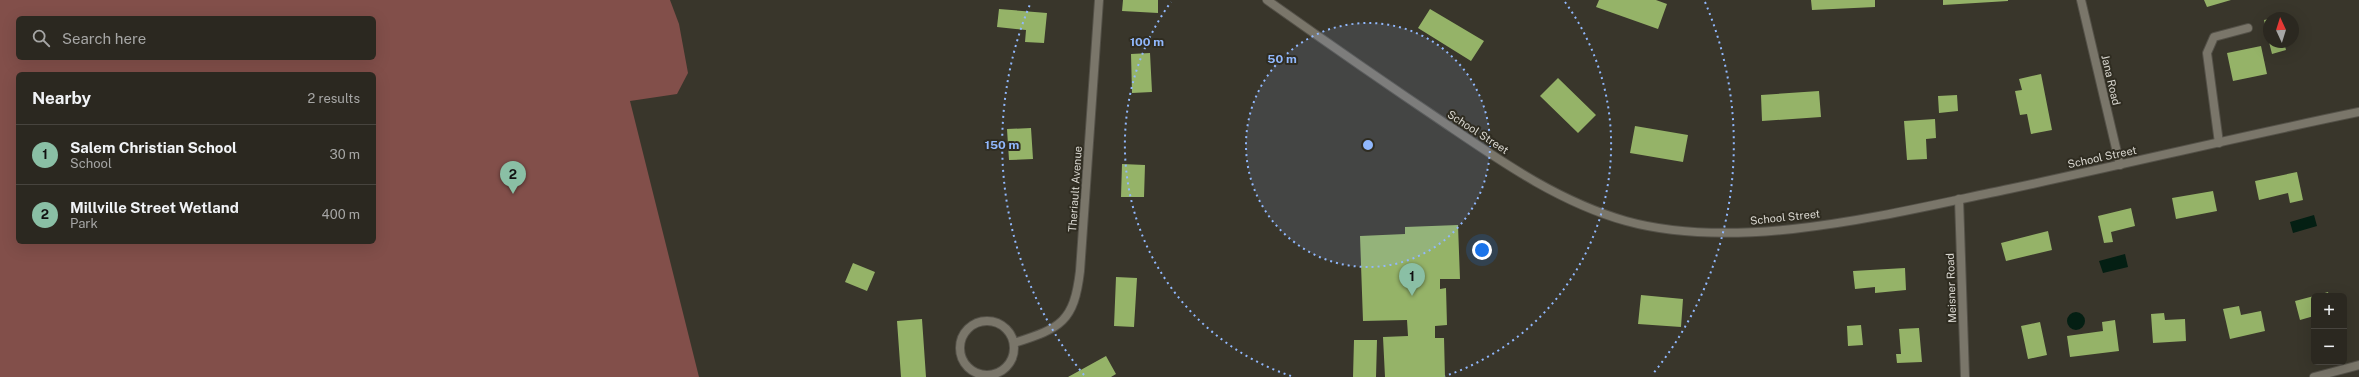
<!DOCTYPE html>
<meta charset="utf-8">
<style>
:root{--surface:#2b2820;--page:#333029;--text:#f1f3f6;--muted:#a6a6a5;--line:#47443e;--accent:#8abfa5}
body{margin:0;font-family:"Public Sans",sans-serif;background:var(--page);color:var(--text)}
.controls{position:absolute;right:12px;bottom:12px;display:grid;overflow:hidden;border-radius:6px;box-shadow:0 4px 16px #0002}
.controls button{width:36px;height:36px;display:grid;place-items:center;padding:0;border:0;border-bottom:1px solid var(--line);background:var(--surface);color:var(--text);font:20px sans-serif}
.compass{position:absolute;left:2263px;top:12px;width:36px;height:36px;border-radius:50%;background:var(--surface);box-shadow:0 4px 16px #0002;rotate:356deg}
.you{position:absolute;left:1482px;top:250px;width:14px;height:14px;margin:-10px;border:3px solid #fff;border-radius:50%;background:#1a73e8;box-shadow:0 0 0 6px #1a73e833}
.badge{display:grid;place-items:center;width:26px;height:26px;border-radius:50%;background:var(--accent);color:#111;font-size:13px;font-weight:700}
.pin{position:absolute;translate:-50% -33px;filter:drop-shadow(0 1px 2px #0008)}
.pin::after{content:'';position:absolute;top:21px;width:14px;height:12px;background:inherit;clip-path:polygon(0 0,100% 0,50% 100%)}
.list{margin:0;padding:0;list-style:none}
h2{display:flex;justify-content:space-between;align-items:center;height:52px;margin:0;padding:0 16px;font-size:17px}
h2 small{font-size:13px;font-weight:400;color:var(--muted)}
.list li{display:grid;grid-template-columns:26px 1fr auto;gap:12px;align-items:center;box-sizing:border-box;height:60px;padding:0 16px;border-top:1px solid var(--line)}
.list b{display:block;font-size:15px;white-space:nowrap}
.list p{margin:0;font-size:13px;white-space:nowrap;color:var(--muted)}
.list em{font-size:13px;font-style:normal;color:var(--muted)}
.icon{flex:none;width:22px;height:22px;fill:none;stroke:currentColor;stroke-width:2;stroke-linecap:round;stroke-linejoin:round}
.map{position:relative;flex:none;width:2359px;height:377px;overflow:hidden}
.search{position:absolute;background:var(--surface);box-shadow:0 4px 16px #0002;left:16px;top:16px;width:360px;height:44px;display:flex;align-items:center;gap:10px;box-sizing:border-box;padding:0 14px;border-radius:6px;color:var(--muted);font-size:15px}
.panel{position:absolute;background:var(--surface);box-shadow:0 4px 16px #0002;left:16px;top:72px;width:360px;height:172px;border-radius:6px}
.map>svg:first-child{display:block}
.green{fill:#824f4a;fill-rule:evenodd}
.water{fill:#041f13}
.building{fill:#95b368}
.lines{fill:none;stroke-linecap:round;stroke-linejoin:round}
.service-casing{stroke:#545148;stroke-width:10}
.minor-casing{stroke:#545148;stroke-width:10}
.tertiary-casing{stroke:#545148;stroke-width:10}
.service{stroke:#7a766a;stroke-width:8}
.minor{stroke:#7a766a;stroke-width:8}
.tertiary{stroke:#7a766a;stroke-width:8}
.ring{fill:none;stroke:#91b8fd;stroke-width:2;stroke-dasharray:2 4}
.labels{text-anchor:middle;stroke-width:4;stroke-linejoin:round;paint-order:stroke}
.street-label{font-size:11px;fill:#d9d7d0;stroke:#2f2c21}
.centre{fill:#91b8fd;stroke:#2f2c21;stroke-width:2}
.ring-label{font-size:12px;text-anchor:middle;font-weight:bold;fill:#91b8fd;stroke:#2f2c21;stroke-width:4;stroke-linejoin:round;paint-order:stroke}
</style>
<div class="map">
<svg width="2359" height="377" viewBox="0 0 2359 377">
<rect width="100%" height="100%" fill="#39362b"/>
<path class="green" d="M0,0H670L679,24L688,73L677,94L630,101L699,377H0ZM18,18H374V58H18ZM18,74H374V242H18Z"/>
<path class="water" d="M2314,215L2317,226L2293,233L2290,222Z
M2125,254L2128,267L2103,273L2099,261Z
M2067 321a9 9 0 1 1 18 0a9 9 0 1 1-18 0Z"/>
<path class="building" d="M1123,0H1158V13L1122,11Z
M1599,0H1656L1667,4L1658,29L1596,7Z
M1811,0H1875V7L1812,10Z
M1943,0H2008V1L1943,5Z
M2204,0H2231L2207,7Z
M999,9L1047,13L1044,43L1025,42L1026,30L997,27Z
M1430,9L1484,41L1471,61L1418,28Z
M2269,19V38H2268L2264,20Z
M2269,42H2284L2286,50L2272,54Z
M2261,46L2267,74L2233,81L2227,53Z
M1150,53L1152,92L1132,93L1131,54Z
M2041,74L2052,130L2031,134L2027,114L2020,115L2015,91L2022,90L2019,79Z
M1558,78L1596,115L1578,133L1540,96Z
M1819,91L1821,117L1762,121L1761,95Z
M1957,95L1958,111L1939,113L1938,96Z
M1935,119L1936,138L1926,139L1927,159L1907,160L1904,121Z
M1635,126L1688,135L1683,162L1630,153Z
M1031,128L1033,159L1009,160L1007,129Z
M1122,164L1145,165L1144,197H1121Z
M2297,172L2303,200L2290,203L2288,193L2259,200L2255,181Z
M2213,191L2217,211L2176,219L2172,198Z
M2131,208L2135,226L2111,232L2113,242L2104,243L2098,216Z
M1458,225L1460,279H1440V289L1446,288L1447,325L1435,326V338H1444L1445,377H1385L1383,337L1408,336L1407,320L1363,321L1360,236L1405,234V227Z
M2048,231L2052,250L2006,261L2001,243Z
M853,263L875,272L867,291L845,282Z
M1905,268L1906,290L1875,293V287L1855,289L1853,271Z
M1116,277L1137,278L1134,327L1114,326Z
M2328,292L2329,296H2315Z
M1641,295L1683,299L1681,327L1638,324Z
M2314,296V316L2300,320L2295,301Z
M2239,306L2241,315L2261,311L2265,331L2230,339L2223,309Z
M2164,313L2165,320L2185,319L2186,341L2153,343L2151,314Z
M922,319L926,377H901L897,321Z
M2115,320L2119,351L2070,357L2067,336L2103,331L2102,322Z
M2040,322L2047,355L2028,359L2021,326Z
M1861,325L1863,345L1848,346L1847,326Z
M1919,328L1922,362L1897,363L1896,354H1901L1899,329Z
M1354,340H1377L1376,377H1353Z
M1106,356L1116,374L1111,377H1068Z"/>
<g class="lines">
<defs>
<path id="service" d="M2219,143L2207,53L2214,37L2248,28"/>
<path id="minor" d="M2081,0L2120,165
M1959,199L1965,377
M960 348a27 27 0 1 1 54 0a27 27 0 1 1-54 0Z
M1014,343C1061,328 1074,322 1080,271L1099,0
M2314,377L2359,365"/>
<path id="tertiary" d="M1267,0C1326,42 1385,83 1446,124C1502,162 1559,202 1626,221C1742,253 1892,213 2009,189C2126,164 2242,136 2359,112"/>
</defs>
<use href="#service" class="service-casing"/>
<use href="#minor" class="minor-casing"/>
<use href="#tertiary" class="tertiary-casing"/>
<use href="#service" class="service"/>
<use href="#minor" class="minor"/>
<use href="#tertiary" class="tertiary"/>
</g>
<circle cx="1368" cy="145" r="122" fill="#91b8fd" fill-opacity=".12"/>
<g class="ring">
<circle cx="1368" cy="145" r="122"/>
<path d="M1291 376A244 244 0 0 1 1171 2M1565 2A244 244 0 0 1 1445 376"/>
<path d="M1084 375A366 366 0 0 1 1031 2M1705 2A366 366 0 0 1 1652 375"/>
</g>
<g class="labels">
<g class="street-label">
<text transform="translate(2111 80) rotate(77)" y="4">Jana Road</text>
<text transform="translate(1478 132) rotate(33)" y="4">School Street</text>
<text transform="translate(2102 157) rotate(-12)" y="4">School Street</text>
<text transform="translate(1075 189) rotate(-86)" y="4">Theriault Avenue</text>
<text transform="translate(1785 217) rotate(-6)" y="4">School Street</text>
<text transform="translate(1951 288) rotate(-92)" y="4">Meisner Road</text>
</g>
</g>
<circle cx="1368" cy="145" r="6" class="centre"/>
<g class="ring-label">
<text x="1147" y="46">100 m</text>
<text x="1282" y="63">50 m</text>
<text x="1002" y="149">150 m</text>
</g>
</svg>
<div class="controls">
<button>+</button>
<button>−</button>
</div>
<svg class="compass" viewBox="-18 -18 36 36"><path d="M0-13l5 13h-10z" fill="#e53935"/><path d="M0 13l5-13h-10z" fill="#a6a6a5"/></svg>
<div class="you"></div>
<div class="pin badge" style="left:1412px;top:296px">1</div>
<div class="pin badge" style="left:513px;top:194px">2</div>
<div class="search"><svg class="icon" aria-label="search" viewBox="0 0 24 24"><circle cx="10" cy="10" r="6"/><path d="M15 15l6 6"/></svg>Search here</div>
<section class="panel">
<h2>Nearby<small>2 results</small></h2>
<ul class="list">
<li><span class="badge">1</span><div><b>Salem Christian School</b><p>School</p></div><em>30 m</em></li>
<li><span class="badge">2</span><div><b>Millville Street Wetland</b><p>Park</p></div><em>400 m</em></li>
</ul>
</section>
</div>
